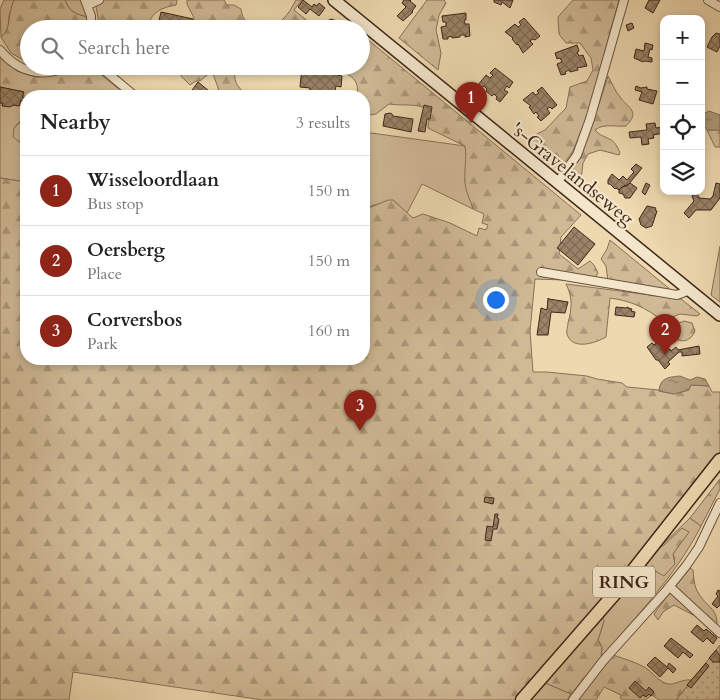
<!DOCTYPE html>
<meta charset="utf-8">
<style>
:root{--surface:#fff;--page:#f2f2f2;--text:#222;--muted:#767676;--line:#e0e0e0;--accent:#8f2418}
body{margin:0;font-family:Cardo,serif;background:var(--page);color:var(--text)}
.controls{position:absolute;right:15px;top:15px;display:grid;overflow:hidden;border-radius:10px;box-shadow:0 2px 8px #0003}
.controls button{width:45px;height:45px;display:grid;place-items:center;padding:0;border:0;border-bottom:1px solid var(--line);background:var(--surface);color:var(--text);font:25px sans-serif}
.you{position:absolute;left:495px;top:299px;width:18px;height:18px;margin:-12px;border:4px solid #fff;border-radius:50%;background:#1a73e8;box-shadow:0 0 0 8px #1a73e833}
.badge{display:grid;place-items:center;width:32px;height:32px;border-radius:50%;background:var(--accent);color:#fff;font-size:16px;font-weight:700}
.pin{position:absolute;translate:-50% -41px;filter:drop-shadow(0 1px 2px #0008)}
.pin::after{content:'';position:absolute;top:26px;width:18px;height:15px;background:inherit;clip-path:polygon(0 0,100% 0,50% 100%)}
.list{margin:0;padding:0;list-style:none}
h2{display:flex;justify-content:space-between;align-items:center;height:65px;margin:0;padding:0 20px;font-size:21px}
h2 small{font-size:16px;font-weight:400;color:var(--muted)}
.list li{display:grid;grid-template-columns:32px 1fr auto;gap:15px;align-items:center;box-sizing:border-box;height:70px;padding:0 20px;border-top:1px solid var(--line)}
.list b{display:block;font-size:19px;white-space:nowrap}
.list p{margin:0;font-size:16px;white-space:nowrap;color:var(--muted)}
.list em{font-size:16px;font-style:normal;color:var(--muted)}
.icon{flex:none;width:28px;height:28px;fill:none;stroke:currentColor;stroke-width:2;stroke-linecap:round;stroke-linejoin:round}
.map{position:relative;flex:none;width:720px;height:700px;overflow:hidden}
.search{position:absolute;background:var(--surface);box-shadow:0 2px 8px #0003;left:20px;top:20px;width:350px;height:55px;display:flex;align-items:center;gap:12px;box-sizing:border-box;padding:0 18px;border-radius:28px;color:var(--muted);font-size:19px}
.panel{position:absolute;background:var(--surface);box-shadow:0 2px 8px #0003;left:20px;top:90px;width:350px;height:275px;border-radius:20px}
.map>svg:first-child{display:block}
.green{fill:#d0ba96;stroke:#887058}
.forest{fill:url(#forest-firs);stroke:#887058}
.garden{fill:url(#garden-dots);stroke:#887058}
.water{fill:url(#water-ripples);stroke:#846d55}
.building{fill:url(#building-cross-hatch);stroke:#40271a}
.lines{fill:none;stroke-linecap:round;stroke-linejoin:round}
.street-casing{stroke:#6b533f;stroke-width:10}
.secondary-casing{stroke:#40271a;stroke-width:14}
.primary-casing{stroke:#40271a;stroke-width:15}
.street{stroke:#f3e6cb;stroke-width:8}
.secondary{stroke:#f3e6cb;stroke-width:11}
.primary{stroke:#edd8af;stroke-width:12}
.labels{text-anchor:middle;stroke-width:4.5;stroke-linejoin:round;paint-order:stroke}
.shield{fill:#f3e6cb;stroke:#76604f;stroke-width:1}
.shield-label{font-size:18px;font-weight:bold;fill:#40271a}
.street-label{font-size:19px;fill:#40271a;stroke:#f3e6cb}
</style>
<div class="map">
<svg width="720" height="700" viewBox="0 0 720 700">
<defs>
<pattern id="forest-firs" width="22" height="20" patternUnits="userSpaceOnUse" patternTransform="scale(1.25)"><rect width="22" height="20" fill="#d0ba96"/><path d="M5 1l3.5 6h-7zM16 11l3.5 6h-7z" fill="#aa977a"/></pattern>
<pattern id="garden-dots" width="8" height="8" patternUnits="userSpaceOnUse" patternTransform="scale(1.25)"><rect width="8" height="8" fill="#d0ba96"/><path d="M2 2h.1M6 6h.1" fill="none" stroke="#aa977a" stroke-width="1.8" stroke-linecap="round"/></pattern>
<pattern id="water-ripples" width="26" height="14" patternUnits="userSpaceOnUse" patternTransform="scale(1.25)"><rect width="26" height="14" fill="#b29c7c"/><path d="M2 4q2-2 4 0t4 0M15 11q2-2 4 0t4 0" fill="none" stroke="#927f65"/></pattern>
<pattern id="building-cross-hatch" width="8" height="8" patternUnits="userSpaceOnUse" patternTransform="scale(1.25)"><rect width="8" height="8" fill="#9a8367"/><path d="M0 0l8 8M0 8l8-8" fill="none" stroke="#7f6b54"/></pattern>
</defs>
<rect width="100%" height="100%" fill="#edd8af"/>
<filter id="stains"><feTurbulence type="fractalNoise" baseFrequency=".004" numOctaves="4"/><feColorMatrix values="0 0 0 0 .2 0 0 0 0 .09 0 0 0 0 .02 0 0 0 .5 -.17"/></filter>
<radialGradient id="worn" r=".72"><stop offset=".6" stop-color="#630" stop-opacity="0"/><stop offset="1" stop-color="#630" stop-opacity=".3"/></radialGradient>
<path class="green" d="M4,0H14L9,16L8,30L1,37L0,9Z
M65,0H82L87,17C76,14 69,12 65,0Z
M24,95L26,97V120L19,122L14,128L18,141L26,145V182L0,178V103L5,106H13V105L19,106Z
M364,132L465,146L467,158L465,181L473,209L422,184L407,213L393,200L371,206L364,210Z
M720,246V302L711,295Z
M690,518L701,526C676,575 637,616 601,657L602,647L598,640L604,621L600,613L639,570C653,575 664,566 675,559L673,554L682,529L663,547H660Z
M541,681L571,694L567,700H525Z"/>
<path class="forest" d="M14,0H65C69,12 76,14 87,17V29H29V63L11,53L1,37C12,29 7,14 14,0Z
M101,0H177L176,5C160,8 151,12 147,29H98V17L95,2Z
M187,0H224L227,5H234L241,9C243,31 267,30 282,20C288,15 292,7 296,0H302L294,10L315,27L313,29H194V18L187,4Z
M427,0H444L446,3L439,15L436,30L441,53L438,70L399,38Z
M573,0H619L588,114L573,151L559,170L525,140L545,130L566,108L570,87L587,81L593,70L591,58L580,43H566L559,34L558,17Z
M361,34L581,215L561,237L559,254L578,269L590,261L594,265L598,273L593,281L535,279L530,331L533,372H547L587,376L597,379L622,383L627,387L659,390V391L674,394L688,390L691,385L709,386L712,392H720V455L707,474L518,700H263L73,672L69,700H0V178L26,182V359H364V210L388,200H393L413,218L423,214L450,223L477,236L479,228L486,230L488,225L482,223L484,214L473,209C471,201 465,191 465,182C464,170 467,159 465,146L428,128L429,113L427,109C416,103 402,106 389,104L376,114L364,116V96H357C362,70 334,71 314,66H361Z
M0,57L17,71L36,77L57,75L76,66H91L127,96H71C65,94 32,96 26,97L23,95L24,92L0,87Z
M186,66H236C232,81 237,86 247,96H221L212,71L200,81H196L190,85L181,76Z
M608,76C612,83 615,91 620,97C628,108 641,111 626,126C615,127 604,123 595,130C605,141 613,134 620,153L619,155L600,150L588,154L583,163L580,187L567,176C586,145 597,111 608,76Z
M22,120H26V145L18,141L13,137L14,128Z
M707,130H720V147H715Z
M610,240L671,290L608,281L606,266L601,259L607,249Z
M566,284L681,299L700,314L697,316L680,314L663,321C646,308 632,301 610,298L606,337C596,343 572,351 567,334C566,331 568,326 568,323C572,308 573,298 566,284Z
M684,321L692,323L695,331C691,341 682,344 673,337L671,330L676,324Z
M720,479V489L701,526L690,518Z
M682,528L689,532L673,554L675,564L664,576L655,571L641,573L639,570L660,547L663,546Z
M689,567L693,570C694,579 694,587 699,594C709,610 718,607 717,629L701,619L674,605L663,612L658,620L654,614Z
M600,613L604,621L598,640L602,647L601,657L571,694L541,681Z
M613,655C624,659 636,662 646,668C653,673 659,682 668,684C675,685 682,679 691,680L687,685L689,686L678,700H659L652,695L645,700H624L620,698L621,695L604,687L596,700H576Z"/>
<path class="garden" d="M720,645V700H676Z"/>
<path class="water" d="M709,111L720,115V130H707L703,124V114Z
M680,376L690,380L697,377L705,379L709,386L691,385L689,390L674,394L659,391C660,378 668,377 680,376Z"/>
<path class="building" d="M303,0L312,7L314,4L317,6L319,3L325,8L319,16L310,9L306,14L298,7Z
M404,0H411L410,1L416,6L412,11L413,12L403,21L397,16L406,7L402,3Z
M494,0H513L510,8L502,2L501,5L494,2Z
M649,0H660L653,13L645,8Z
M161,12L193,19L191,29H157Z
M466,13V20H464L465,24H469L470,36L465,37V35H460V37L452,38V36L448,37V39H443L441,27L446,26V22H443L442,16Z
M524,18L540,36L535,40L533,39L530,41L533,44L523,53L518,44L517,45L512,39L513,38L505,32L515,24L518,27L521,25L519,22Z
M332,19L333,20H335L338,28L316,29L315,25Z
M632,23L634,28L628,31L626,25Z
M716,33L720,34V46L717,52L707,47L712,37Z
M645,43L653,45L652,50L650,49L648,57L652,58V62L644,61L643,62L634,58L636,49L644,51Z
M577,45L579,51L577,52L579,56L583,55L587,66L577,68L578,70L570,72L569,70L565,72L566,74L561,75L557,64L562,62L560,58L557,59L555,53Z
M302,68L337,72V75L342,76L341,87L336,86L334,96L309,94L310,88L300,87Z
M495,68L513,82L509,88L507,86L504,90L508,92L500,102L496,99L497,97L494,94L492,96L486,91L487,89L484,86L482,88L478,85L486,75L490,78L493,75L490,73Z
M198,82L214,95L213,96H194L190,93Z
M636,86L641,88L647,87V89L657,91L653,104L639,100L642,92L635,90Z
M0,87L24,92L22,97L25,98L24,101L21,100L19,106L13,105L10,107L2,106L3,103H0Z
M542,87L557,105L552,109L550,107L547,109L550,113L541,121L537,117L539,116L536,112L534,114L529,107L531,106L523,100L533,92L535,95L539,93L537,91Z
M424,105L432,107L430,119H427L425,132L418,131Z
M390,113L392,114L393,116L413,119L411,132L383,126L385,114Z
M655,123L656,128L663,127L664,133L653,135L654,138L648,139L649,144L642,145L641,137L630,138L629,132L647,130L646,124Z
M636,164L642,168L628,185L622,187L619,190L616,188L615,189L610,184H608V180L612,174L619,180L623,176L627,180L634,172L631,169Z
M630,183L637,188L630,198H625L623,194L619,193V190L622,187L628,185Z
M646,183L650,185L645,195L642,192Z
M716,183L720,184V198L711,210H696L689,218L684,213L694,201L692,196L697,193L699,198L710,199L713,196Z
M647,206L656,208L655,210L657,211L652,226L646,228L641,225L639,219Z
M574,227L595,244L578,265L557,248Z
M548,298L549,299L568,302L565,313L551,312L548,335H537L541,308L547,310Z
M616,307L626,308L628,307V308L632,309L631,311L635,312L634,317L615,315Z
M660,340L668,350L670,349L671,351L676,347L678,350L699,346L700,354L682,356V352H679L668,362L670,364L665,369L658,360H656L647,347L652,343L654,345Z
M485,497L494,498L493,504L484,502Z
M495,514H498L497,518L499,519L497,529H493L491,541L485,540L487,526L493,527Z
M718,590L720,591V605L717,608L712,604L718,596L716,594Z
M697,625L704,631L706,629L717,638L713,644L707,638L703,642L691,632Z
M671,638L693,655L690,658L683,652L678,658L664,646Z
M716,650L720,656V662H713L709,658Z
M655,657L667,667L669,663L676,669L673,673L668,668L660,677L647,665Z
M706,663L709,666L691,688L687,685Z
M635,681L646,691L649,687L654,692L651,696L649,694L646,697L643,695L640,698L629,688Z"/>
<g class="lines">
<defs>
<path id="street" d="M85,0L91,16V29
M708,0L720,7
M88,5L99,0
M0,50C16,70 42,80 66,66
M99,66L135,96
M557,183L577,155L590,119L624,0
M541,272L677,295L690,290
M670,587L720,633
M573,700L603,661L665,592L686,566L699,547L720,503"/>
<path id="secondary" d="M334,0L720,315"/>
<path id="primary" d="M522,700L617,591L720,460"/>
</defs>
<use href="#street" class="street-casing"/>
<use href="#secondary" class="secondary-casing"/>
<use href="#primary" class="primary-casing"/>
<use href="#street" class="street"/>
<use href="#secondary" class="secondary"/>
<use href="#primary" class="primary"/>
</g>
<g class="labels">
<rect class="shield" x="593" y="566.5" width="62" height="31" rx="4"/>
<g class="shield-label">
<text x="624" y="588">RING</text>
</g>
<g class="street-label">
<text transform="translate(573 173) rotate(39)" y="7">'s-Gravelandseweg</text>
</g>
</g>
<rect width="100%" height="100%" filter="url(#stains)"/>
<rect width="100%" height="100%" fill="url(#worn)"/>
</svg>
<div class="controls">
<button>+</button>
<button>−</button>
<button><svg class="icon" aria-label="locate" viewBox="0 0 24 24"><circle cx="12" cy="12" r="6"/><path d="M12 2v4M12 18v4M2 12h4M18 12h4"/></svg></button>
<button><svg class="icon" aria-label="layers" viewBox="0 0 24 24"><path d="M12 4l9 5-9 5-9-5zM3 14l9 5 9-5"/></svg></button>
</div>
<div class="you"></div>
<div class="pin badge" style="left:471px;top:123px">1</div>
<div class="pin badge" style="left:665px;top:355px">2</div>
<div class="pin badge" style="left:360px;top:431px">3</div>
<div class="search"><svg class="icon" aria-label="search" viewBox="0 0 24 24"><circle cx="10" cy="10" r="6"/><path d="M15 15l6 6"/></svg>Search here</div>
<section class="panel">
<h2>Nearby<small>3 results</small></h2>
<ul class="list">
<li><span class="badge">1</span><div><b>Wisseloordlaan</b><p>Bus stop</p></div><em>150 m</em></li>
<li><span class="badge">2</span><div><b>Oersberg</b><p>Place</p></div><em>150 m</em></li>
<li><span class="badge">3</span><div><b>Corversbos</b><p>Park</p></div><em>160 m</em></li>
</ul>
</section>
</div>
